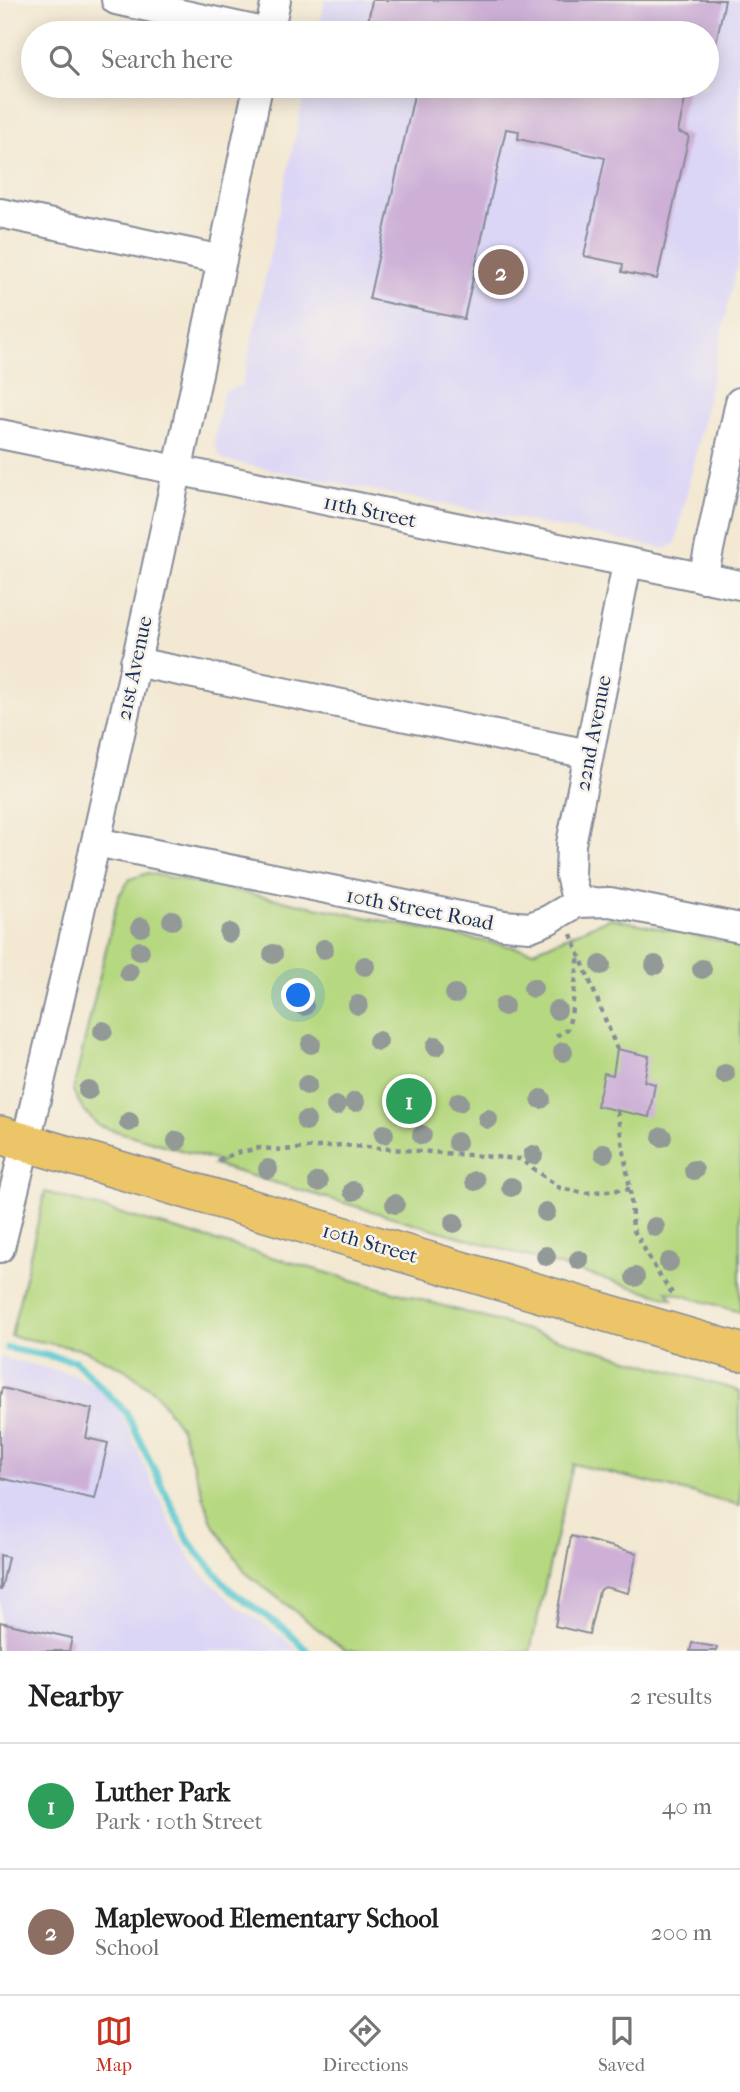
<!DOCTYPE html>
<meta charset="utf-8">
<style>
:root{--surface:#fff;--page:#f2f2f2;--text:#202124;--muted:#757577;--line:#e0e0e0;--accent:#c8321e}
body{margin:0;font-family:"IM FELL French Canon",serif;background:var(--page);color:var(--text)}
.you{position:absolute;left:299px;top:996px;width:24px;height:24px;margin:-18px;border:5px solid #fff;border-radius:50%;background:#1a73e8;box-shadow:0 0 0 10px #1a73e833}
.badge{display:grid;place-items:center;width:46px;height:46px;border-radius:50%;background:var(--accent);color:#fff;font-size:23px;font-weight:700}
.pin{position:absolute;translate:-50% -50%;border:4px solid #fff;box-shadow:0 2px 7px #0006}
.list{margin:0;padding:0;list-style:none}
h2{display:flex;justify-content:space-between;align-items:center;height:91px;margin:0;padding:0 28px;font-size:30px}
h2 small{font-size:23px;font-weight:400;color:var(--muted)}
.list li{display:grid;grid-template-columns:46px 1fr auto;gap:21px;align-items:center;box-sizing:border-box;height:126px;padding:0 28px;border-top:2px solid var(--line)}
.list b{display:block;font-size:26px;white-space:nowrap}
.list p{margin:0;font-size:23px;white-space:nowrap;color:var(--muted)}
.list em{font-size:23px;font-style:normal;color:var(--muted)}
.icon{flex:none;width:38px;height:38px;fill:none;stroke:currentColor;stroke-width:2;stroke-linecap:round;stroke-linejoin:round}
.map{position:relative;flex:none;width:740px;height:1651px;overflow:hidden}
.search{position:absolute;background:var(--surface);box-shadow:0 4px 18px #0003;left:21px;right:21px;top:21px;height:77px;display:flex;align-items:center;gap:18px;box-sizing:border-box;padding:0 24px;border-radius:38px;color:var(--muted);font-size:26px}
.sheet{height:343px;background:var(--surface)}
nav{display:flex;justify-content:space-around;align-items:center;box-sizing:border-box;height:98px;border-top:2px solid var(--line);background:var(--surface);font-size:19px;color:var(--muted)}
nav a{display:grid;justify-items:center;gap:4px}
nav .on{color:var(--accent)}
.map>svg:first-child{display:block}
.built{fill:#dcd6f6}
.green{fill:#b6d880;stroke:#68846f;stroke-width:2}
.lines{fill:none;stroke-linecap:round;stroke-linejoin:round}
.stream{stroke:#5cc9d2;stroke-width:7}
.building{fill:#ceb0d7}
.minor-casing{stroke:#878c98;stroke-width:32}
.major-casing{stroke:#878c98;stroke-width:40}
.path{stroke:#878c98;stroke-width:4.5;stroke-dasharray:5 5;stroke-linecap:butt}
.minor{stroke:#fff;stroke-width:28}
.major{stroke:#edc569;stroke-width:37}
.tree{fill:#929997}
.labels{text-anchor:middle;stroke-width:5;stroke-linejoin:round;paint-order:stroke}
.street-label{font-size:21px;fill:#1b2f5e;stroke:#f7f3e8}
</style>
<div class="map">
<svg width="740" height="1651" viewBox="0 0 740 1651">
<rect width="100%" height="100%" fill="#f7f3e8"/>
<filter id="ink" filterUnits="userSpaceOnUse"><feTurbulence type="fractalNoise" baseFrequency=".0143" numOctaves="2"/><feDisplacementMap in="SourceGraphic" scale="14" xChannelSelector="R" yChannelSelector="G"/><feConvolveMatrix kernelMatrix="1 2 1 2 8 2 1 2 1" color-interpolation-filters="sRGB"/></filter>
<filter id="wash" filterUnits="userSpaceOnUse"><feTurbulence type="fractalNoise" baseFrequency=".00686" numOctaves="4" result="noise"/><feDisplacementMap in="SourceGraphic" scale="28" xChannelSelector="R" yChannelSelector="G"/><feGaussianBlur stdDeviation="1.57" result="paint"/><feColorMatrix in="noise" values="0 0 0 0 0 0 0 0 0 0 0 0 0 0 0 0 0 1.4 0 .05"/><feComposite in="paint" operator="in"/></filter>
<g filter="url(#wash)">
<rect width="100%" height="100%" fill="#f3e8d2"/>
<path class="built" d="M325,0H740V251L676,543L666,549L224,460L218,453L214,442L223,392L242,385L306,86H707V33H318Z
M0,1357L75,1375L97,1387L117,1405L177,1536L200,1572L235,1605L283,1637L297,1651H0Z"/>
<path class="green" d="M148,873L533,951L610,918L740,945V1312L667,1291L673,1299L214,1165L221,1162L99,1126L83,1110L73,1091L118,897L130,879Z
M45,1192L740,1391V1505L573,1464L530,1651H346L246,1573L212,1522L181,1429L155,1392L124,1369L84,1350L11,1336Z"/>
<g class="lines">
<path class="stream" d="M8,1348L75,1361L126,1412L190,1543L230,1590L287,1631L307,1651"/>
</g>
<g id="blocks">
<path class="building" d="M372,0H725L708,81L707,33H366Z
M416,86H688L678,132L689,136L657,279L622,272L623,264L584,256L605,158L518,139L519,131L506,129L464,319L369,299Z
M617,1049L649,1056L644,1081L655,1084L649,1117L597,1106L604,1073L613,1075Z
M2,1388L92,1409L86,1438L108,1443L95,1499L0,1478V1397Z
M571,1536L637,1553L628,1593L605,1587L599,1591L589,1634L555,1626Z
M0,1555L8,1557L1,1590H0Z
M0,1622L72,1638L69,1651H0Z
M692,1643L717,1647L716,1651H690Z"/>
</g>
</g>
<g filter="url(#ink)">
<use href="#blocks" fill-opacity="0" stroke="#878c98" stroke-width="2"/>
<g class="lines">
<defs>
<path id="minor" d="M116,0L268,33
M269,33L276,0
M0,213L222,260
M0,434L740,585
M703,578L740,402
M135,662L589,754
M96,842L504,925L530,927L548,920L577,903L610,902L740,928
M577,903L570,875L571,844L627,564
M0,1248C95,862 178,474 258,86"/>
<path id="major" d="M0,1135L740,1352"/>
</defs>
<use href="#minor" class="minor-casing"/>
<use href="#major" class="major-casing"/>
<path class="path" d="M571,934L617,1049
M556,1036L567,1030L571,1016L579,954
M617,1111L630,1189L633,1229L661,1278L672,1293
M218,1160L236,1153L260,1148L283,1150L341,1145L520,1159L560,1188L584,1193L630,1189"/>
<use href="#minor" class="minor"/>
<use href="#major" class="major"/>
</g>
<g class="tree">
<circle cx="172" cy="920" r="10"/>
<circle cx="141" cy="927" r="10"/>
<circle cx="229" cy="933" r="10"/>
<circle cx="324" cy="949" r="10"/>
<circle cx="140" cy="951" r="10"/>
<circle cx="273" cy="954" r="10"/>
<circle cx="601" cy="965" r="10"/>
<circle cx="655" cy="965" r="10"/>
<circle cx="365" cy="966" r="10"/>
<circle cx="702" cy="969" r="10"/>
<circle cx="129" cy="972" r="10"/>
<circle cx="533" cy="988" r="10"/>
<circle cx="455" cy="994" r="10"/>
<circle cx="358" cy="1005" r="10"/>
<circle cx="304" cy="1006" r="10"/>
<circle cx="504" cy="1006" r="10"/>
<circle cx="557" cy="1010" r="10"/>
<circle cx="103" cy="1031" r="10"/>
<circle cx="378" cy="1041" r="10"/>
<circle cx="311" cy="1044" r="10"/>
<circle cx="436" cy="1046" r="10"/>
<circle cx="563" cy="1052" r="10"/>
<circle cx="725" cy="1074" r="10"/>
<circle cx="307" cy="1085" r="10"/>
<circle cx="88" cy="1090" r="10"/>
<circle cx="541" cy="1099" r="10"/>
<circle cx="355" cy="1102" r="10"/>
<circle cx="459" cy="1102" r="10"/>
<circle cx="336" cy="1106" r="10"/>
<circle cx="488" cy="1119" r="10"/>
<circle cx="306" cy="1121" r="10"/>
<circle cx="129" cy="1122" r="10"/>
<circle cx="384" cy="1134" r="10"/>
<circle cx="422" cy="1135" r="10"/>
<circle cx="662" cy="1137" r="10"/>
<circle cx="177" cy="1141" r="10"/>
<circle cx="457" cy="1142" r="10"/>
<circle cx="604" cy="1153" r="10"/>
<circle cx="533" cy="1155" r="10"/>
<circle cx="268" cy="1169" r="10"/>
<circle cx="694" cy="1170" r="10"/>
<circle cx="475" cy="1181" r="10"/>
<circle cx="318" cy="1182" r="10"/>
<circle cx="511" cy="1187" r="10"/>
<circle cx="353" cy="1191" r="10"/>
<circle cx="395" cy="1204" r="10"/>
<circle cx="546" cy="1212" r="10"/>
<circle cx="454" cy="1223" r="10"/>
<circle cx="655" cy="1227" r="10"/>
<circle cx="546" cy="1256" r="10"/>
<circle cx="579" cy="1260" r="10"/>
<circle cx="669" cy="1262" r="10"/>
<circle cx="635" cy="1277" r="10"/>
</g>
</g>
<g class="labels">
<g class="street-label">
<text transform="translate(370 511) rotate(12)" y="7">11th Street</text>
<text transform="translate(134 668) rotate(-78)" y="7">21st Avenue</text>
<text transform="translate(593 733) rotate(-79)" y="7">22nd Avenue</text>
<text transform="translate(420 909) rotate(11)" y="7">10th Street Road</text>
<text transform="translate(370 1243) rotate(16)" y="7">10th Street</text>
</g>
</g>
</svg>
<div class="you"></div>
<div class="pin badge" style="left:409px;top:1101px;background:#2e9e5b">1</div>
<div class="pin badge" style="left:501px;top:272px;background:#8d6e63">2</div>
<div class="search"><svg class="icon" aria-label="search" viewBox="0 0 24 24"><circle cx="10" cy="10" r="6"/><path d="M15 15l6 6"/></svg>Search here</div>
</div>
<section class="sheet">
<h2>Nearby<small>2 results</small></h2>
<ul class="list">
<li><span class="badge" style="background:#2e9e5b">1</span><div><b>Luther Park</b><p>Park · 10th Street</p></div><em>40 m</em></li>
<li><span class="badge" style="background:#8d6e63">2</span><div><b>Maplewood Elementary School</b><p>School</p></div><em>200 m</em></li>
</ul>
</section>
<nav>
<a class="on"><svg class="icon" aria-label="map" viewBox="0 0 24 24"><path d="M3 6l6-2 6 2 6-2v14l-6 2-6-2-6 2zM9 4v14M15 6v14"/></svg>Map</a>
<a><svg class="icon" aria-label="directions" viewBox="0 0 24 24"><path d="M12 3l9 9-9 9-9-9zM9 14v-3h6M13 9l2 2-2 2"/></svg>Directions</a>
<a><svg class="icon" aria-label="saved" viewBox="0 0 24 24"><path d="M7 4h10v16l-5-4-5 4z"/></svg>Saved</a>
</nav>
